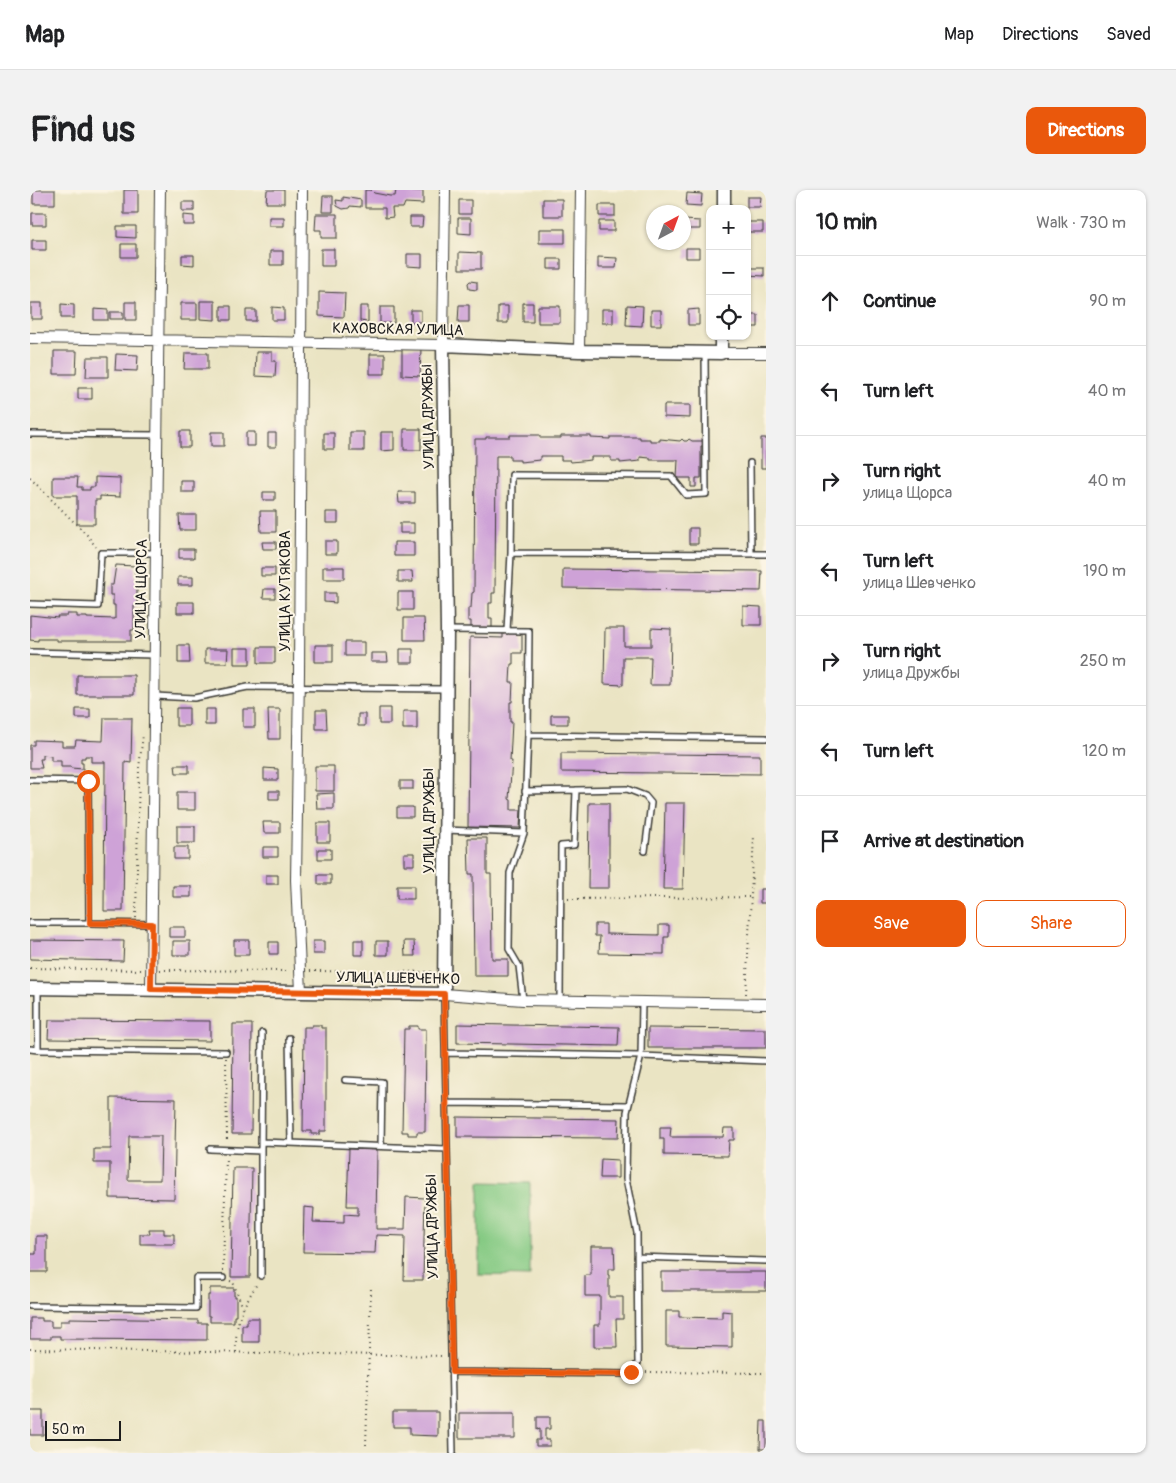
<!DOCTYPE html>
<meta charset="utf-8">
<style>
:root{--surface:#fff;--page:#f2f2f2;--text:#202124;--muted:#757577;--line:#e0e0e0;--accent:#ea580c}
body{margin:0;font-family:Pangolin,sans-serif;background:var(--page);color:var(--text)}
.controls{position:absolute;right:15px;top:15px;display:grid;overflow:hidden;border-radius:10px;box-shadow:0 1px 4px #0004}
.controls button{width:45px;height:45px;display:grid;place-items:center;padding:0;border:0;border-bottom:1px solid var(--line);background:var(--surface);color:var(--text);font:25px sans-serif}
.compass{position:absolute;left:616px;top:15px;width:45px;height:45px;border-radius:50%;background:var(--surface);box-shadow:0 1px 4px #0004;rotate:41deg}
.scale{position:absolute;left:15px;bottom:12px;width:76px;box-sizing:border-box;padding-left:5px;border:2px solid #1c1c1c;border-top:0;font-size:14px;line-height:18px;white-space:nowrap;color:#1c1c1c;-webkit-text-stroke:4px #fcf5e5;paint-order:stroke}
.stop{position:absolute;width:15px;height:15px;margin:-11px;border:4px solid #ea580c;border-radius:50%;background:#fff}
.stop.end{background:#ea580c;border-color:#fff;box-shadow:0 1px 5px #0008}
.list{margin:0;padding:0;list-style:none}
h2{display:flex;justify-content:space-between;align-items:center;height:65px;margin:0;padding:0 20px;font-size:21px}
h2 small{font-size:16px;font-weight:400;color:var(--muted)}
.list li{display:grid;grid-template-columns:32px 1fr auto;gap:15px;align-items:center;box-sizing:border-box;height:90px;padding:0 20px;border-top:1px solid var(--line)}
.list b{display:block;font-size:19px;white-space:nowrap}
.list p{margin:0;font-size:16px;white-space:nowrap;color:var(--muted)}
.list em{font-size:16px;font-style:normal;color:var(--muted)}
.actions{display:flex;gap:10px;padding:15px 20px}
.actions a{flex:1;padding:11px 0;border:1px solid var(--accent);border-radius:10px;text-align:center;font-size:18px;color:var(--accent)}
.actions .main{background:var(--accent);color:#fff}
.icon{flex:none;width:28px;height:28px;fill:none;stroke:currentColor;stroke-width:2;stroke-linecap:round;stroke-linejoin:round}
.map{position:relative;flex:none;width:736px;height:1263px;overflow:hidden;border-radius:10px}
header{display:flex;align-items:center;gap:30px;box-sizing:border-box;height:70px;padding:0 25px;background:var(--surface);border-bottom:1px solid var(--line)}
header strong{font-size:24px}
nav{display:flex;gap:28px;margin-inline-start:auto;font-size:18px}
.intro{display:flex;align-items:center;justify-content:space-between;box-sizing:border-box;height:120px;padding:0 30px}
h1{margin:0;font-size:35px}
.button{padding:12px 22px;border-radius:10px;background:var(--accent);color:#fff;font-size:18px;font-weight:700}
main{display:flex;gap:30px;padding:0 30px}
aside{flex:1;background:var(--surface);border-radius:10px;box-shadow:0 1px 4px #0004}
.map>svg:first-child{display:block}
.green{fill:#86ca84;stroke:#517350}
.building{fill:#cea2d7;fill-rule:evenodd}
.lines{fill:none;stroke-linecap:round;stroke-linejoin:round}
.service-casing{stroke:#3b3a35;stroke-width:8}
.minor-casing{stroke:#3b3a35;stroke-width:12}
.tertiary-casing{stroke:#3b3a35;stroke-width:15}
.path{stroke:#3b3a35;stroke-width:2;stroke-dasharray:1 4;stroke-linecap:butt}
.service{stroke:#fff;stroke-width:5}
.minor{stroke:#fff;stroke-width:10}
.tertiary{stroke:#fff;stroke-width:12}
.route{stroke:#ea580c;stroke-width:6}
.labels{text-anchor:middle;stroke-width:4;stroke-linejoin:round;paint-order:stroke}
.street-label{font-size:15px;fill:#1c1c1c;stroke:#fcf5e5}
</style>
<header>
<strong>Map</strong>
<nav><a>Map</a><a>Directions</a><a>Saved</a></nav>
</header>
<div class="intro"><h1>Find us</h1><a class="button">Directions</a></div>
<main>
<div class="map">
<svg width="736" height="1263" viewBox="0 0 736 1263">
<rect width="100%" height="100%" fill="#fcf5e5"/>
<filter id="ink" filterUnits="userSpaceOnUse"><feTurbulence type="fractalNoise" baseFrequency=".02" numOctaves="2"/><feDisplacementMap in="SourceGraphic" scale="10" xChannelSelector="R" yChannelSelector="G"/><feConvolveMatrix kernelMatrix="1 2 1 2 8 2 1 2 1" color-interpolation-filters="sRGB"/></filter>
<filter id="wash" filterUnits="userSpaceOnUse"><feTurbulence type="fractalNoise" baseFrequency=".0096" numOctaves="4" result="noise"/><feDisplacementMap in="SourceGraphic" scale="20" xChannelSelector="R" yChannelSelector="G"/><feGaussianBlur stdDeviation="1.12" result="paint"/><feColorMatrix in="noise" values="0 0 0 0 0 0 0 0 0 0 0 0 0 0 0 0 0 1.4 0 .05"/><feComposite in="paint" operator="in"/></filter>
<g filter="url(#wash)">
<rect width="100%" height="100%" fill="#eae4c3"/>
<path class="green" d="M449,992L500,993V1086L449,1085Z"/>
<g id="blocks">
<path class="building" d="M3,0H25V14H3Z
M94,0H108V24H94Z
M237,0H254V13H236Z
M335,0H341L344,3L360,6H365L366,0L393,1V14L375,13L373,18H362L363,27L355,28V18H335Z
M657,3L672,4L671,16L656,15Z
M293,6H303V22H292Z
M313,7L331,10V17L320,16L319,18L313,19L307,16L306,10L313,11Z
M717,7H731L730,17H717Z
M513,9H532V26H513Z
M429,10H441V24H429Z
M152,12H164V21H152Z
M569,15H585V26H569Z
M2,23H16V35H2Z
M286,24H307V48H291V40H285Z
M153,25L164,26V35H153Z
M239,27H254V36H239Z
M380,27H393L392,37H380Z
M428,28H441V44L428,43Z
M654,30L670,31V39H654Z
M569,31H584V41H569Z
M717,32H733V42H717Z
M87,36H106V48L87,47Z
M509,39H535V53H509Z
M2,50H16V60H2Z
M91,54H106V67H91Z
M656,58H669V68H656Z
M291,59H304V76H291Z
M240,61H253V75H240Z
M429,62L451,63V79H429Z
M377,64H392V77L377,76Z
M152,65H164V75L152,74Z
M568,67L587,68L586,78H568Z
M518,69H531V79H518Z
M717,78H734V86L717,85Z
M440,91L447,92V100L439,99L438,93Z
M289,102L315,103L314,127L289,126Z
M170,111H185V130L170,129Z
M95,112H106V130H95Z
M1,113H12V129H1Z
M151,113H167V130H151Z
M493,113H503V132H493Z
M31,114L44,115V128H31Z
M429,115H439V132H428Z
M597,115L613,116L612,136L596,135Z
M191,116H201V130H191Z
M330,116H338V132L330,131Z
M468,116H478V133H468Z
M508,116H530V133H508Z
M242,117L254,118V130H242Z
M350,117H364V133H350Z
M64,119L78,120V130H64Z
M572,119H583V133H572Z
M669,119V135H658V120Z
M216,120H226V131H216Z
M381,120H391V132H381Z
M621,120H631V135H621Z
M80,122H93V129H80Z
M717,125H728V137H717Z
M372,158H391L390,186L372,185Z
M24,161H47L46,184H24Z
M226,162H242V171H246L245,187L225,186Z
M155,163H178V179H154Z
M86,164L108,165L107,181L85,180Z
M340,164H355V184H340Z
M57,167H78V187H56Z
M48,198H62V209H48Z
M634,215H660V228L634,227Z
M374,239H391V260H374Z
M150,241H160V257H150Z
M181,242H194V256H181Z
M216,242H225V256H216Z
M320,242H334V261H320Z
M351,242H364V260L351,261Z
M238,243H246V257H238Z
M294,243H304V259H294Z
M480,245H510V248H531V246H561V248L580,249V247H610V249H620V251H630V249L650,251L652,249L654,251H657L659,249L662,251H673V256H671V288H666V297H661V288H647L648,270H620V268L610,267V271L590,273V271H581V267H561V270L541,272L540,270H531V266H510V270L490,272V270H480V266H466L465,403H462V413H459V428H462V440H441V431H438V418H441L442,403L444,402L445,249H456V247H480Z
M731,248H736V278H731Z
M23,287H48L47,297H52V300H60V297H65V287L90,288V307L70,306V310H65V334H47V306H23Z
M151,291H164V302H151Z
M233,302H245V310H233Z
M368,302H385V313H369Z
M230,321H246V342H231Z
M296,322H308V333H296Z
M149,325H166V340H150Z
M370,333H384V343H370Z
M659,338H668V354H659Z
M295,351H307V364H295Z
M232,352H246V359H233Z
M364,352H384V366H364Z
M149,359H164V368H149Z
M86,375L105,376V386H107V416H104V440H101V451H27V449H8V451L0,450V425L28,428L27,426H37V424H47V427H57V428L85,429V415H83V405H80V395H83Z
M293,377H314V389H293Z
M231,378H245V386H231Z
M533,379L732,381L731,401L533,398Z
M368,381H382L383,392H368Z
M148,387H163V395H148Z
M234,399H245V408H233Z
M368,402H383V420H368Z
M294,403H306V413L294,412Z
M147,412H164V423H147Z
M713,416L731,417V435H713Z
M374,428H394L395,450H374Z
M575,438H594V456H621V438L641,439L640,495H620L621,467H593V495L574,494Z
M473,443L492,444V463H483V474H481L480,492H483L482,512H480V532H482L480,571H482L479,609L481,610V620H491L490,638L438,637L440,447L473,448Z
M315,452H334V466H315Z
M148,455H159L160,473H148Z
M285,455H303V472H285Z
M228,457H245V473H228Z
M204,458H220V474H204Z
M175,459H198L197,473H175Z
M370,459H383V473H370Z
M341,463H357L358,472H341Z
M47,485H104V505H47Z
M146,518H159V536H146Z
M349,518H360V534H349Z
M46,519H60V528H46Z
M175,519H185V535H175Z
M213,519H225V537H213Z
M238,519H250V549H239Z
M286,520H296L297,539H286Z
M373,521H387V539H373Z
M328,524H335V536H328Z
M521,525H538V534H521Z
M74,528H102L101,573L95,572L93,721H74L75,572H61V566H55V568H51V573H53V579L41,578V577H31V571H21V566L13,565V569H10L12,578H0V555H4V550L32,551V556H45L46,550L73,551Z
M531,563L730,565V584L531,582Z
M145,575H159V583H146Z
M285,576H304V601H285Z
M234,578L248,579V590H234Z
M370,591H383V599H370Z
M239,601H249V609H239Z
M147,602H165V620H147Z
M304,603V619H287L286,604Z
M559,613H579V698H558Z
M635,613H655L653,699H633Z
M367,617H383V627H367Z
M233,632H250V643H234Z
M287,633H300V652H287Z
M147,636H165V653H147Z
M438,648H457V684H461L462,769H478V786H444L443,684H439Z
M144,657H158V669H144Z
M233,657H248V667H233Z
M288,659H301V669H288Z
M374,663H384V675H374Z
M236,685H248V694H236Z
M288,685H301V694H288Z
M143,696H161V707H143Z
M367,696H384V709H367Z
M730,699H736V713H730Z
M565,734H576V744L629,745V735H639V747H634V764L569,763L570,746H565Z
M139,737H155V747H139Z
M0,750L94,751L93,771L0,769Z
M204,750H219V765H204Z
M324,750H333V765H324Z
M143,751H160V765H143Z
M283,751H294V764H283Z
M346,751H358V765H346Z
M374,751H384L385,766H375Z
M239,752H248V764H239Z
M19,830L180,831V851L18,849Z
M203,834H222L221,944H202Z
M427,834L589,837L588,856L427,853Z
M282,835H291V838H296V941H290V944H281V941H273L274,837H282Z
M379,836H388V839H396L395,942H387V945H378V942H372L374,839H379Z
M618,838L736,839V858H618Z
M81,908L146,909L144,1009L80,1008V973H64V959H81ZM99,946H131L130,990H98Z
M427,927L589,929L588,948L427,947Z
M630,937H641L640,947H693L694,938H704V950H699L698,966L634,965V949H630Z
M319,959L347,960L346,1039H375L376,1007L395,1008L393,1090H374L375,1046L346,1045L345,1063L273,1062L274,1017L284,1018L283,1032L314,1033V1024L328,1025V1016H317Z
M571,969L588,970V988H570Z
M203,978H222L220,1087H201Z
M119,1039H134V1044H144V1054H110V1044H120Z
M6,1046H17V1082H0V1064H6Z
M561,1056H584L585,1079H578V1085H579V1107H593V1129H586L587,1157H564V1135H570V1106H555V1085H561Z
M631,1082H736V1101H631Z
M180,1098H204V1106H206V1126H204V1132H180V1126H178V1105H180Z
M636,1121H649V1127L692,1128V1121L702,1122V1157L636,1156Z
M0,1128H12V1131H21V1137H30V1131H39V1128L168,1130V1133H177V1150L30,1149V1146H21V1149H0Z
M217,1128H229V1152H212V1135H217Z
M0,1221H13V1245H0Z
M363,1222H408V1246L380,1245V1237H363Z
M429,1223H485V1248H429Z
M507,1227H520V1239H515V1250H520V1256H506V1250H510V1239L507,1240Z
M731,1231H736V1259H730Z"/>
</g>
</g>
<g filter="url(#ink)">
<use href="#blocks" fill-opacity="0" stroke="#3b3a35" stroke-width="1"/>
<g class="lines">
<defs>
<path id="service" d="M0,244L127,245
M720,273L721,364
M481,363L482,285L641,286L656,305L676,304L675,163
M0,414L68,416L71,363H126
M417,440L499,441L498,545
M477,441L481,363L736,364
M0,462L124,465
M125,506L164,508L218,497L415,499
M0,590L58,591L59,733L122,734
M495,601L597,599L615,606L621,613L615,661
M415,640L494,643
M0,733H59
M8,799V860L196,862
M414,804L423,1263
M493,810L489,776L479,759L480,683L494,643L498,545L736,548
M530,810L531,656L544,655L546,600
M259,848L261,952
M0,859L8,860
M416,863L611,866L736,871
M315,890L352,892L351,956
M417,913L598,915
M232,952L417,959
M180,959L231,961L232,843
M231,961V1086
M607,1067L736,1071
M0,1116L166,1118V1088H193
M421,1182L599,1184L608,1173L607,1043L596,989L597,922L611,866L612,812"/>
<path id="minor" d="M0,148L413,155L415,0
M549,161L551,0
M691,163H736
M121,799L130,0
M271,802L266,690L269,483L272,0
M414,804L493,810L736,814"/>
<path id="tertiary" d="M694,19V0
M0,798L414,804L417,440L413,155L549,161L691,163V146"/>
</defs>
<use href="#service" class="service-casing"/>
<use href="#minor" class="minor-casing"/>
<use href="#tertiary" class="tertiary-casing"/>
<path class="path" d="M0,288L57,345L66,357
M538,709L721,707
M106,728L109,578L113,545
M0,778L113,780
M130,780L260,781
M280,781L403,782
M716,804L724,646
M196,868L197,953
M193,1081L196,966
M200,1091L203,1092L213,1118
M0,1159L414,1166
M206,1162C205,1129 212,1119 228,1092
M611,1182L736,1183
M336,1255L341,1097"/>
<use href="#service" class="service"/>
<use href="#minor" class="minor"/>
<use href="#tertiary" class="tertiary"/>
</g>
</g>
<g class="lines" filter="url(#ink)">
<path class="route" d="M58,591L60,733L122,734L121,799L414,804L422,1182L599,1184L601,1182"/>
</g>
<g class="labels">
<g class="street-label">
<text transform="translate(368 139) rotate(1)" y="5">КАХОВСКАЯ УЛИЦА</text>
<text transform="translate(398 227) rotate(-91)" y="5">УЛИЦА ДРУЖБЫ</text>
<text transform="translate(111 399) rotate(-89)" y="5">УЛИЦА ЩОРСА</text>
<text transform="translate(255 401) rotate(-90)" y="5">УЛИЦА КУТЯКОВА</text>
<text transform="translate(399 631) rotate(-90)" y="5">УЛИЦА ДРУЖБЫ</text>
<text transform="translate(368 788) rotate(1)" y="5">УЛИЦА ШЕВЧЕНКО</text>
<text transform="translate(402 1037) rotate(-91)" y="5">УЛИЦА ДРУЖБЫ</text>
</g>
</g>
</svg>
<div class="controls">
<button>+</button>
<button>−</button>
<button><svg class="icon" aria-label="locate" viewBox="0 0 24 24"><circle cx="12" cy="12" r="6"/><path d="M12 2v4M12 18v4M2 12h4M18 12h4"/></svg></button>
</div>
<svg class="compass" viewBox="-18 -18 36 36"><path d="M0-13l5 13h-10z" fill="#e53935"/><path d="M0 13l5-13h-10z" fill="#757577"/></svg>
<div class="scale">50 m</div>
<div class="stop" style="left:58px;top:591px"></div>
<div class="stop end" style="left:601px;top:1182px"></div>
</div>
<aside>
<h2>10 min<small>Walk · 730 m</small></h2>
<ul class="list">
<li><svg class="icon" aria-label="ahead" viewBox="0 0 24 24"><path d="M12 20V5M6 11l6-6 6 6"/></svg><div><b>Continue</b></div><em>90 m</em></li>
<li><svg class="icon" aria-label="left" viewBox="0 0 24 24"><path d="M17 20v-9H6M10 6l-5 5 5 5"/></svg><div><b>Turn left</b></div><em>40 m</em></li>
<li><svg class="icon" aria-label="right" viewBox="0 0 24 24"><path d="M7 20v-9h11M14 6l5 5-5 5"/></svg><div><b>Turn right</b><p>улица Щорса</p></div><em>40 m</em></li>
<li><svg class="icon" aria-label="left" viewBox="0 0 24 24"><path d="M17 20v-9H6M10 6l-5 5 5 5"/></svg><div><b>Turn left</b><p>улица Шевченко</p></div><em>190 m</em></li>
<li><svg class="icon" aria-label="right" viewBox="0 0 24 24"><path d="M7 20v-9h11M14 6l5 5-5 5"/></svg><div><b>Turn right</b><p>улица Дружбы</p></div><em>250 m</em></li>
<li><svg class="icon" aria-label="left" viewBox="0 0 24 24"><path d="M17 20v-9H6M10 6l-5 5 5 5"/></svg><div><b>Turn left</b></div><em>120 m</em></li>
<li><svg class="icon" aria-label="arrive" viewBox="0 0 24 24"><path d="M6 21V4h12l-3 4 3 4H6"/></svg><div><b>Arrive at destination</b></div></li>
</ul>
<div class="actions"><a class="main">Save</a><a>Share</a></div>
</aside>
</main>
